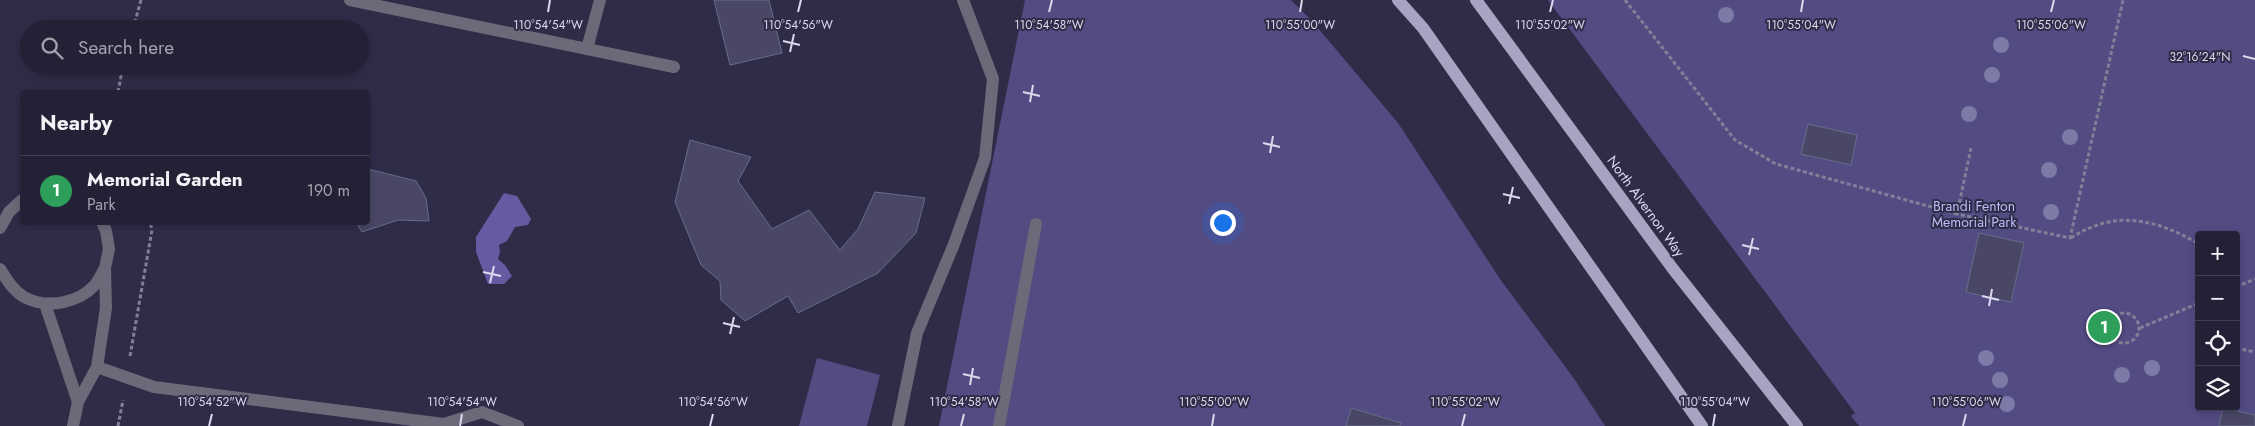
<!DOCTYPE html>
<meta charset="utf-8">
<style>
:root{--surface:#232136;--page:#2f2e42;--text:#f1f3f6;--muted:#a3a3ad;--line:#403e51;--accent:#db2777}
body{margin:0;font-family:Jost,sans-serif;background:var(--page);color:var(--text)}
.controls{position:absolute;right:15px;bottom:15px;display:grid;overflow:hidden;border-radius:5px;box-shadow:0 2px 8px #0003}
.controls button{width:45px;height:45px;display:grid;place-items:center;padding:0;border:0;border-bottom:1px solid var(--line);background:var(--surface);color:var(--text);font:25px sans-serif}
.you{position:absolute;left:1222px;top:222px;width:18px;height:18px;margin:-12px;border:4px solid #fff;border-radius:50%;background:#1a73e8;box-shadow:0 0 0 8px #1a73e833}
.badge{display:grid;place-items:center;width:32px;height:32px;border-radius:50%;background:var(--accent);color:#fff;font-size:16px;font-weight:700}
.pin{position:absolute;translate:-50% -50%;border:2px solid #fff;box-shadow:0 1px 5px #0006}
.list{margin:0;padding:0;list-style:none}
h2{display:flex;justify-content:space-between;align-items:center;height:65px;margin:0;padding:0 20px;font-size:21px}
h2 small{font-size:16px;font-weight:400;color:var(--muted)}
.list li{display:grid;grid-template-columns:32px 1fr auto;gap:15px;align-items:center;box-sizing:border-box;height:70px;padding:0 20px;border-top:1px solid var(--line)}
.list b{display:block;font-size:19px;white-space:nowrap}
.list p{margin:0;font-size:16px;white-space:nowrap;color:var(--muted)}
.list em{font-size:16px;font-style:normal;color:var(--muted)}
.icon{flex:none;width:28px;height:28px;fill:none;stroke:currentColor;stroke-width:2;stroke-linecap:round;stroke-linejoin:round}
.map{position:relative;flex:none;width:2255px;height:426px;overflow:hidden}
.search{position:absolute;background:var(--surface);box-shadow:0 2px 8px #0003;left:20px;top:20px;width:350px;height:55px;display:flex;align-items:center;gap:12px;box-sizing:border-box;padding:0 18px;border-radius:28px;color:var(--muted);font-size:19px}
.panel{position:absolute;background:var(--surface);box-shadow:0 2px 8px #0003;left:20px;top:90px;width:350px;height:135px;border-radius:5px}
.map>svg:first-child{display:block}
.green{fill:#534c83;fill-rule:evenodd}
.water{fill:#645ba2}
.building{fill:#494765;stroke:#6c6a8a}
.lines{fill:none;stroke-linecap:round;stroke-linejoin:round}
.path{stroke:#828098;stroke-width:3;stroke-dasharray:4 2.5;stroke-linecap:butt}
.minor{stroke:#6b6a79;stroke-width:12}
.major{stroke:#a6a4c1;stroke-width:12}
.tree{fill:#7e7aa8}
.ticks{fill:none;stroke:#dad9ec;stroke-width:2}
.labels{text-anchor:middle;stroke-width:4;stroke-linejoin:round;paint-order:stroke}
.street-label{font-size:14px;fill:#dad9ec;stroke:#2f2c48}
.park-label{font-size:14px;fill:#bebaf6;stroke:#2f2c48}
.ticks-label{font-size:12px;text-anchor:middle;fill:#dad9ec;stroke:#2f2c48;stroke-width:4;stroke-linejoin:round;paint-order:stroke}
</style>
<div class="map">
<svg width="2255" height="426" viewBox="0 0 2255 426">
<rect width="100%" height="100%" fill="#2f2c48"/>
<path class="green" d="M1025,0H1291L1312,21L1398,123L1500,279L1575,380L1605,426H939Z
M1548,0H2255V426H1859L1851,416L1855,413ZM2199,235H2236V407H2199Z
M817,358L880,375L867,426H799Z"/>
<path class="water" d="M504,193L517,196L531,219L528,225L515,227L507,241L499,245L500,252L498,259L505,265L512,276L504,284H488L476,252V237Z"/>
<path class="building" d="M714,0H769L782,53L730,65Z
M1808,124L1857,135L1851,165L1801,154Z
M690,140L751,157L738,181L772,229L809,210L840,250L858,229L875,192L925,198L916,233L878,273L798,313L788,296L745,321L721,300L720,281L701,265L675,202Z
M368,169L416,181L426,198L429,221L398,220L362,232L356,222H368Z
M1979,233L2024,243L2011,302L1966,292Z
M1351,408L1401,423L1400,426H1346Z
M2223,408L2255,415V426H2219Z"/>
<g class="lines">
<path class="path" d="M1625,0L1735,140L1776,164L1957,214
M133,29L141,0
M118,92L123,66
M1971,148L1957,214L2070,238L2123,0
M2071,238C2115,209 2156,219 2199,244
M2236,287L2255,279
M2109 328a15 15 0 1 1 30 0a15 15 0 1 1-30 0Z
M2236,319V334
M2140,328L2199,303
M2236,348L2255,352
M130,356L152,230L150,222
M2236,395V396
M2233,410L2234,407
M118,426L123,400"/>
<path class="minor" d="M350,0L674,67
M587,49L600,0
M0,228L9,212L22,200
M0,269C7,280 14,292 26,298C49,309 78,303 95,285C99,280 102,273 105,268
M45,304L78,402
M97,367L154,387L444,424L482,412L518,426
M73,426L78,402L97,367L106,308L105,268L109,249L106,231L102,222
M898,426L917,333L954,244L985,158L993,79L963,0
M999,426L1036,224"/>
<path class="major" d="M1398,0L1423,28L1702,426
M1476,0L1673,269L1797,426"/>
</g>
<g class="tree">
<circle cx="1726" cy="15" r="8"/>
<circle cx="2001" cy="45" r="8"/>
<circle cx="1992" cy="75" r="8"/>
<circle cx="1969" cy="114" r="8"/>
<circle cx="2070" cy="137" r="8"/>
<circle cx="2049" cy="170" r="8"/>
<circle cx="2051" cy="212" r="8"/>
<circle cx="1986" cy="358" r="8"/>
<circle cx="2152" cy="368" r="8"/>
<circle cx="2122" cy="375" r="8"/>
<circle cx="2000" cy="380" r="8"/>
<circle cx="2007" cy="404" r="8"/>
</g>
<path class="ticks" d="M548,12L550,0M798,12L801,0M1049,12L1052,0M1300,12L1302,0M1550,12L1553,0M1801,12L1803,0M2051,12L2054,0M783,41L800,45M790,52L794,34M2243,56L2255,59M1023,92L1040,96M1030,102L1033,85M1263,143L1280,147M1270,153L1273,136M1503,194L1520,198M1509,204L1513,187M1742,245L1759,249M1749,255L1753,238M483,272L501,276M490,283L494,266M1982,296L1999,300M1989,306L1992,289M723,323L740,327M730,334L734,317M963,374L980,378M970,385L973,368M209,426L212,414M460,426L462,414M710,426L713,414M961,426L964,414M1212,426L1214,414M1462,426L1465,414M1713,426L1715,414M1963,426L1966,414"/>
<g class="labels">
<g class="street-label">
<text transform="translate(1646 206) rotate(54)" y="5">North Alvernon Way</text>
</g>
<g class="park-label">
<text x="1974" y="211">Brandi Fenton<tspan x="1974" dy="16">Memorial Park</tspan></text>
</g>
</g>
<g class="ticks-label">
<text x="548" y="29">110°54'54"W</text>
<text x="798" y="29">110°54'56"W</text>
<text x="1049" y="29">110°54'58"W</text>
<text x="1300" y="29">110°55'00"W</text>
<text x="1550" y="29">110°55'02"W</text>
<text x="1801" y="29">110°55'04"W</text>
<text x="2051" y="29">110°55'06"W</text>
<text x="2200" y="61">32°16'24"N</text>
<text x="212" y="406">110°54'52"W</text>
<text x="462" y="406">110°54'54"W</text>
<text x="713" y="406">110°54'56"W</text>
<text x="964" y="406">110°54'58"W</text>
<text x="1214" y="406">110°55'00"W</text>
<text x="1465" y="406">110°55'02"W</text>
<text x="1715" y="406">110°55'04"W</text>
<text x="1966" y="406">110°55'06"W</text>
</g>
</svg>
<div class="controls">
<button>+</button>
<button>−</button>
<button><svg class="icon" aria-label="locate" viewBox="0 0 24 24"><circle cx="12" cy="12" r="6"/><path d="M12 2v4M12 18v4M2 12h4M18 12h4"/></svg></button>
<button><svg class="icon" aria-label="layers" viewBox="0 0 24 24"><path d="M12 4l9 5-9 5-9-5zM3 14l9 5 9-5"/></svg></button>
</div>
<div class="you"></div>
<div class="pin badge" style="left:2104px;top:327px;background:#2e9e5b">1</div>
<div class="search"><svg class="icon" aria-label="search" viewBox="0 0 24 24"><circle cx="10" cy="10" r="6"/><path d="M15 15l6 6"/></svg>Search here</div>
<section class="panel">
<h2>Nearby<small></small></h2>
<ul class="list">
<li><span class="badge" style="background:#2e9e5b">1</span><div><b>Memorial Garden</b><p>Park</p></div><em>190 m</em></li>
</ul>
</section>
</div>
